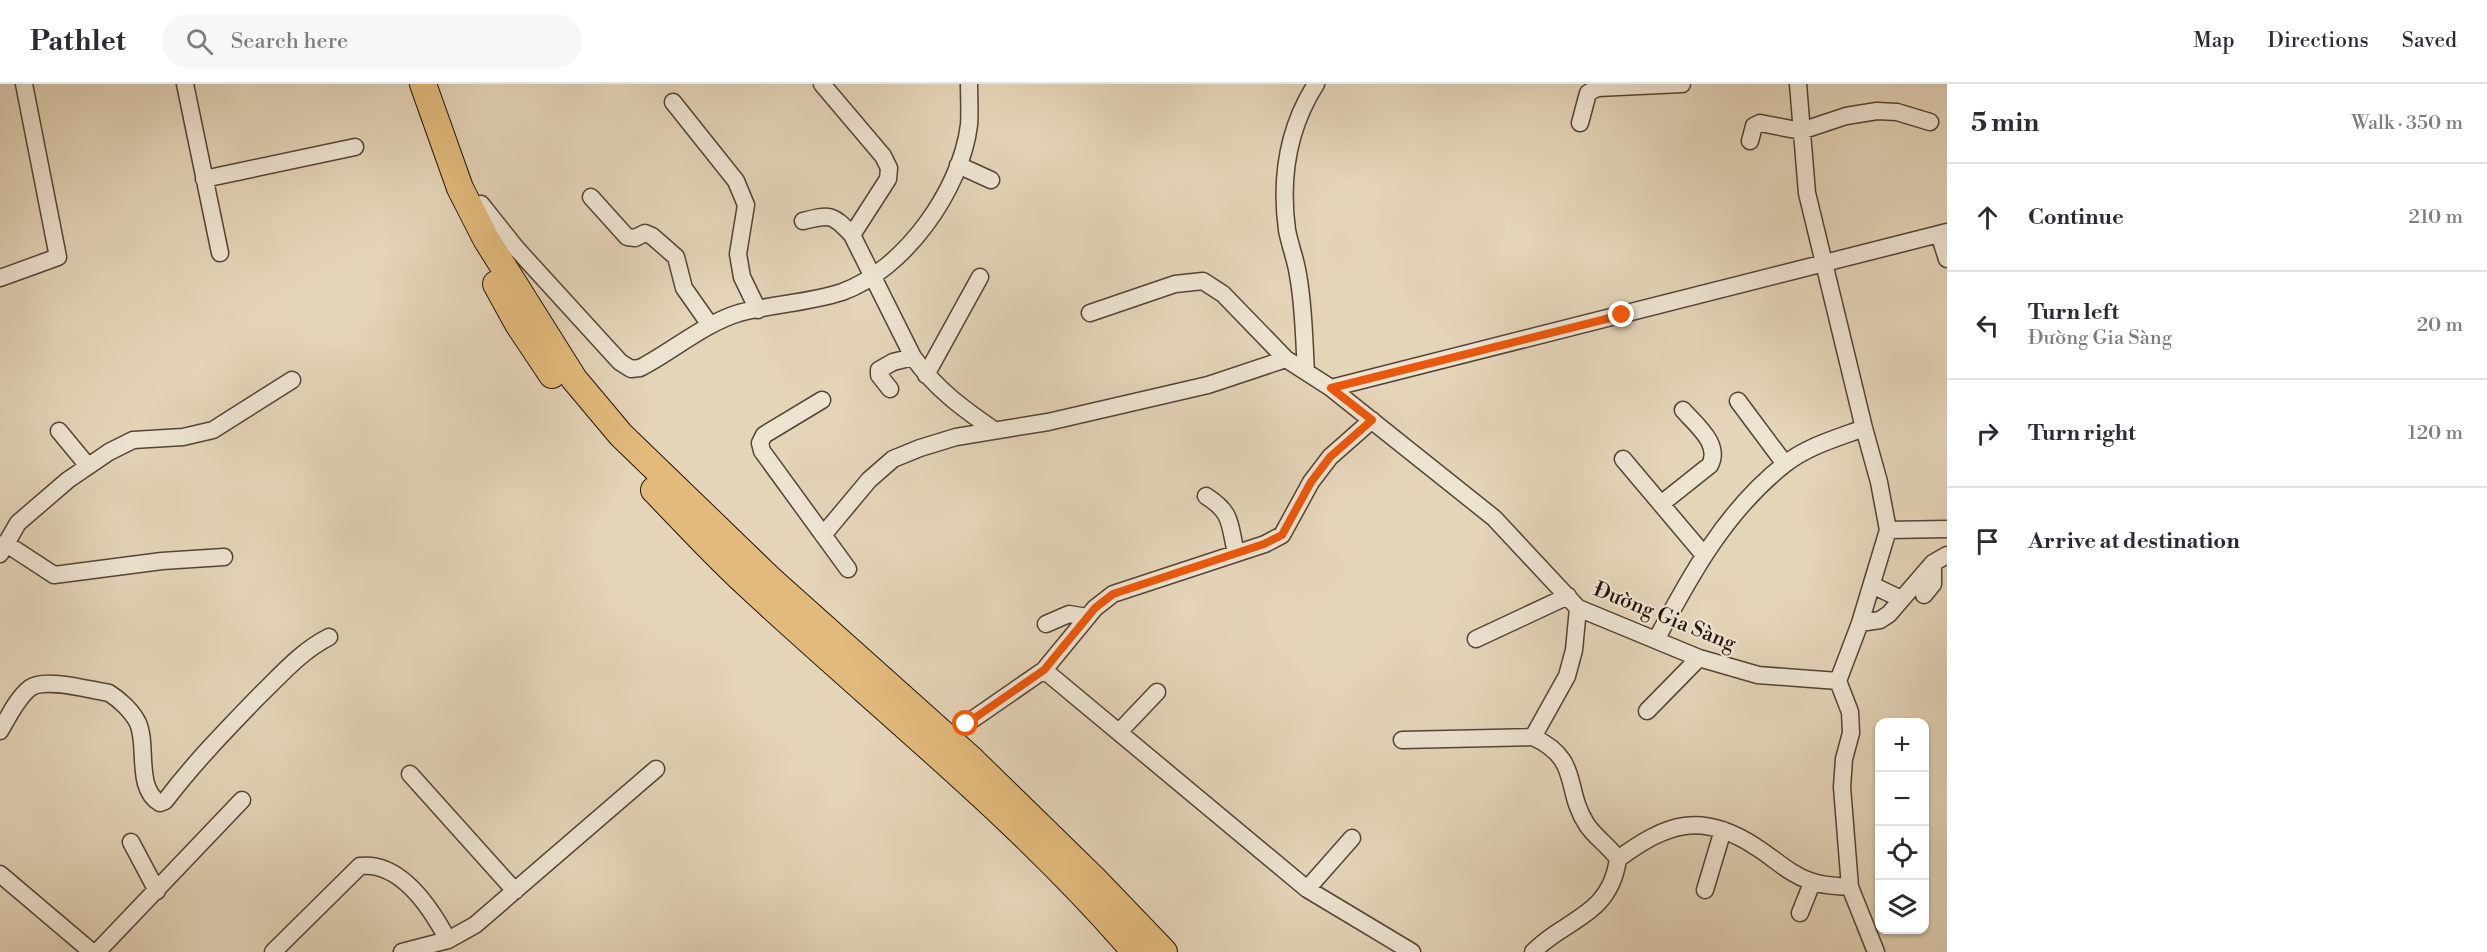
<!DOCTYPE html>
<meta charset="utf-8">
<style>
:root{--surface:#fff;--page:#f7f7f7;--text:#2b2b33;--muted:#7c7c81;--line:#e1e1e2}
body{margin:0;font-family:"Libre Bodoni",serif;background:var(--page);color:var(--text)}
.controls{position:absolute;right:18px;bottom:18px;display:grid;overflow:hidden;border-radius:12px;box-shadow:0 2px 4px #0004}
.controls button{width:54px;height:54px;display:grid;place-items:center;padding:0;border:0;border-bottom:2px solid var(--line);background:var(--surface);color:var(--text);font:30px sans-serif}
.stop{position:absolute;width:18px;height:18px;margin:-14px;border:4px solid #ea580c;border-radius:50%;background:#fff}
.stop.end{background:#ea580c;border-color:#fff;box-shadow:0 2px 6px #0008}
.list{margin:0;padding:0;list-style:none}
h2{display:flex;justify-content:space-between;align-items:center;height:78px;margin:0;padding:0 24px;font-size:26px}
h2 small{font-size:20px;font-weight:400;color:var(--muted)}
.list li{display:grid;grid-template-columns:39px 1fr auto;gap:18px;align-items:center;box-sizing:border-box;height:108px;padding:0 24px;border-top:2px solid var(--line)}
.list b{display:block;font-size:22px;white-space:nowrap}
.list p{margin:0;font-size:20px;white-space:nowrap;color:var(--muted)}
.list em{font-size:20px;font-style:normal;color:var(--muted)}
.icon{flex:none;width:33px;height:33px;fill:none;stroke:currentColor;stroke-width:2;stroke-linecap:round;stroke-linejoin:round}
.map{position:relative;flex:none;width:1947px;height:868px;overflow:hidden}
header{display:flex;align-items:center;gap:36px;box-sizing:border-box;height:84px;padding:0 30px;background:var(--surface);border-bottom:2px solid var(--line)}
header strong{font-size:28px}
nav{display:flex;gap:33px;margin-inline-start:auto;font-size:21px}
.search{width:420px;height:54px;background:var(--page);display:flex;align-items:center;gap:15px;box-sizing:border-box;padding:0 21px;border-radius:33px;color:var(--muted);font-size:22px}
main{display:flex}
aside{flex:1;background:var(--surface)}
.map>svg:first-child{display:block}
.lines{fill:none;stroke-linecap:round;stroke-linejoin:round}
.minor-casing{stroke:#544436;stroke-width:19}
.highway-casing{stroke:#24140a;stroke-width:28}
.minor{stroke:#ede3d1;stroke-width:16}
.highway{stroke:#e2ba7c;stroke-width:26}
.route{stroke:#ea580c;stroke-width:8}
.labels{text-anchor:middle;stroke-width:4.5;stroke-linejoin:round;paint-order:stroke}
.street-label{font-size:21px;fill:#24140a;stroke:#ede3d1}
</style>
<header>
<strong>Pathlet</strong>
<div class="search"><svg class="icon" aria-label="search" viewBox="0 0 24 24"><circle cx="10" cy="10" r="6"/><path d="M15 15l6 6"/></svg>Search here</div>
<nav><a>Map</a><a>Directions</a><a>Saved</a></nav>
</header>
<main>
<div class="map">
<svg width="1947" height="868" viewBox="0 0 1947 868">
<rect width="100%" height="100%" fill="#e4d4b8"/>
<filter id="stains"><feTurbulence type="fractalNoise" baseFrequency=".00333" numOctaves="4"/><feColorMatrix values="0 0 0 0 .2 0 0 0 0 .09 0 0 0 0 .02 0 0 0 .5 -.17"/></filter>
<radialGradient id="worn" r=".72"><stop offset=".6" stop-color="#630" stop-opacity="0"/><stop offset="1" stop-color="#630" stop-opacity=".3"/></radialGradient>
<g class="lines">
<defs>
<path id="minor" d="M185,0L220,169
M822,0L883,72L889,84L888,95L852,151L913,273C935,304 962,324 994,346
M1798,0L1807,109L1864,344L1879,398L1888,446L1860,539L1838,597
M673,18L736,97L746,121L738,170L742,193L758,226
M1580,39L1588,9L1597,4L1682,0
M1750,57L1754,42L1760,39L1801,47L1846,32L1877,27L1897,28L1930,38
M958,81L991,96
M204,95L355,63
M591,113L627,153L635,154L645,149L652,152L676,173L684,204L710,241
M481,120L516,164L620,278L631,285L640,284C673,267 703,240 739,229C773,220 808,219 842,208C904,186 961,106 969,41C970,28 969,13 969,0
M803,137C830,130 833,130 852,151
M1939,150L1947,175
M0,194L58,173L24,0
M1090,229L1175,200L1203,197L1223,210L1286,275L1331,304L1494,434L1578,524L1699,574L1758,591L1838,597L1850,628L1851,649L1844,675L1842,703L1850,803L1876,868
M1306,288C1304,256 1304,223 1298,191C1296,176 1290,162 1287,146C1280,94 1288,44 1316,0
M926,291L980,193
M1331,304L1947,148
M890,305L879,291V286L893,278L913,273
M822,316L764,351L760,359L762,367L848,485
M1738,317L1785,380
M59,347L88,382
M1623,375L1704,471
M1206,412C1233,429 1229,440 1236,469
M1661,420L1710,381C1721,360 1696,341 1683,326
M1888,446L1947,445
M823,451L869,396L893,375L920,364L956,353L1048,338L1208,301L1286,275
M5,459L54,491L162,477L224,473
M0,470L18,439L68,396L109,368L133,356L183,353L213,346L292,296
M1872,501L1901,515
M1924,511L1933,500V479
M1860,539L1880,536L1889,530L1933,479L1947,471
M1046,540L1069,530L1087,533
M1476,555L1568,512
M1656,556C1690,492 1726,426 1785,380C1808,362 1837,354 1864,344
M1044,586L1307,805L1412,868
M1647,627L1699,574
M966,640L1044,586L1095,524L1113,510L1265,460L1282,451L1311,398L1330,373L1372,336
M0,647C8,634 17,614 30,604C45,593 90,606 109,609C119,615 132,627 138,639C148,662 135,705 160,719L165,717C194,679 225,647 258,613C280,592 301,567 329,553
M1119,648L1157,608
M1533,653L1567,592L1574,566L1578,524
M1402,656L1533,653C1582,676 1563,704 1587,741C1596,754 1609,762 1618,775C1610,833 1564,835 1533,868
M410,690L515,807
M131,758L157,807
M1618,775C1667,739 1701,727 1756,763C1774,774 1789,790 1810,797C1822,802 1837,802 1850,803
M0,790L92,868
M1307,805L1352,754
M1705,806L1723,746
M1800,829L1812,799
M97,868L242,716
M273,868L360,782C401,777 431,824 448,856
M402,868L448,856L475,841L656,685"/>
<path id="highway" d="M423,0L460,104L486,155L574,295L621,351L771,496L971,675L1094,795L1164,868
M496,200L518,240L552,291
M654,406C685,438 716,472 750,503C879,623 1019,733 1135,868"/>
</defs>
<use href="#minor" class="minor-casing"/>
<use href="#highway" class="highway-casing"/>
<use href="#minor" class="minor"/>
<use href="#highway" class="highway"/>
</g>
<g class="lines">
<path class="route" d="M966,640L1044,586L1095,524L1113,510L1264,460L1282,451L1311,398L1330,373L1372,336L1331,304L1622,231"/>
</g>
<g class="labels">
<g class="street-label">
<text transform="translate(1665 532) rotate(22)" y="7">Đường Gia Sàng</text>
</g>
</g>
<rect width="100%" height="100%" filter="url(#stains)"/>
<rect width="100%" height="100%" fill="url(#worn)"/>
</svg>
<div class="controls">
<button>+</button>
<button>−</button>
<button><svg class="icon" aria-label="locate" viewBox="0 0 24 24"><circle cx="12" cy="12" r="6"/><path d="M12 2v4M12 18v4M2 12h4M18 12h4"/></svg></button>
<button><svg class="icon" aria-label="layers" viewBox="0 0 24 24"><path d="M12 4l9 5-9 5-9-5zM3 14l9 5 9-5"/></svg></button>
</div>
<div class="stop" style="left:966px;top:640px"></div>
<div class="stop end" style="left:1622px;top:231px"></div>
</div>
<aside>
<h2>5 min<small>Walk · 350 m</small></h2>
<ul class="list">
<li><svg class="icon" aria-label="ahead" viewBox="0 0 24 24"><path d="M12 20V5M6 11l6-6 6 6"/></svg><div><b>Continue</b></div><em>210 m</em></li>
<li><svg class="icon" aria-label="left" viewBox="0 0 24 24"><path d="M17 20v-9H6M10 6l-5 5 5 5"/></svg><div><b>Turn left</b><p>Đường Gia Sàng</p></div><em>20 m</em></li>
<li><svg class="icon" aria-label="right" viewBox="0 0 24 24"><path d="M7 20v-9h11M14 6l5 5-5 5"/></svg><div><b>Turn right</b></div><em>120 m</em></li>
<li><svg class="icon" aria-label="arrive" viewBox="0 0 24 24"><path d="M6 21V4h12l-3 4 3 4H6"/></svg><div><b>Arrive at destination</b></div></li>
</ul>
</aside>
</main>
